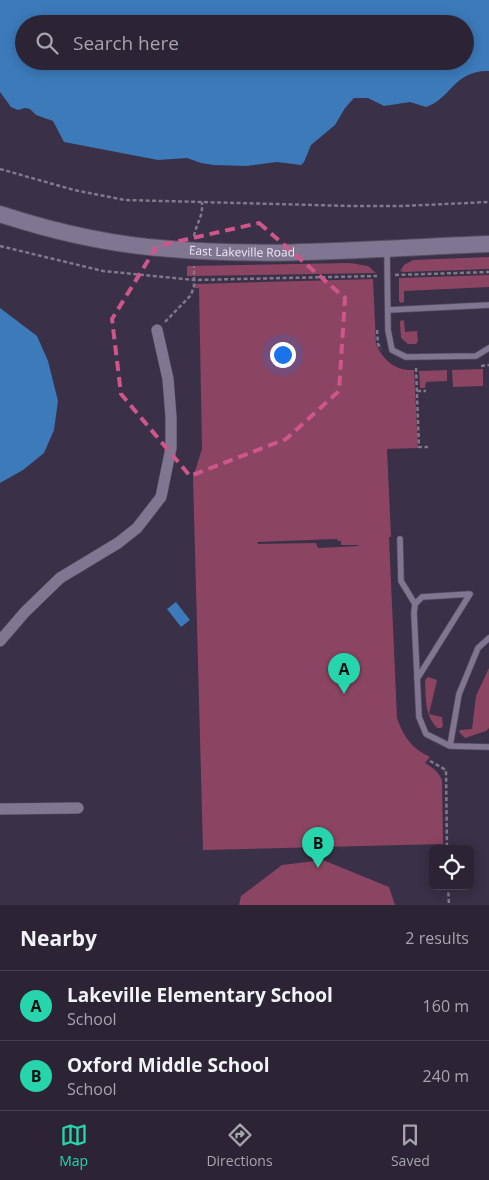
<!DOCTYPE html>
<style>
:root{--surface:#2c2435;--page:#342c3d;--text:#f1f3f6;--muted:#a6a4ad;--line:#484150;--accent:#27d5ad}
body{margin:0;font-family:"Open Sans",sans-serif;background:var(--page);color:var(--text)}
.controls{position:absolute;right:15px;bottom:15px;display:grid;overflow:hidden;border-radius:8px;box-shadow:0 2px 12px #0003}
.controls button{width:45px;height:45px;display:grid;place-items:center;padding:0;border:0;border-bottom:1px solid var(--line);background:var(--surface);color:var(--text);font:25px sans-serif}
.you{position:absolute;left:282px;top:354px;width:18px;height:18px;margin:-12px;border:4px solid #fff;border-radius:50%;background:#1a73e8;box-shadow:0 0 0 8px #1a73e833}
.badge{display:grid;place-items:center;width:32px;height:32px;border-radius:50%;background:var(--accent);color:#111;font-size:16px;font-weight:700}
.pin{position:absolute;translate:-50% -41px;filter:drop-shadow(0 1px 2px #0008)}
.pin::after{content:'';position:absolute;top:26px;width:18px;height:15px;background:inherit;clip-path:polygon(0 0,100% 0,50% 100%)}
.list{margin:0;padding:0;list-style:none}
h2{display:flex;justify-content:space-between;align-items:center;height:65px;margin:0;padding:0 20px;font-size:21px}
h2 small{font-size:16px;font-weight:400;color:var(--muted)}
.list li{display:grid;grid-template-columns:32px 1fr auto;gap:15px;align-items:center;box-sizing:border-box;height:70px;padding:0 20px;border-top:1px solid var(--line)}
.list b{display:block;font-size:19px;white-space:nowrap}
.list p{margin:0;font-size:16px;white-space:nowrap;color:var(--muted)}
.list em{font-size:16px;font-style:normal;color:var(--muted)}
.icon{flex:none;width:28px;height:28px;fill:none;stroke:currentColor;stroke-width:2;stroke-linecap:round;stroke-linejoin:round}
.map{position:relative;flex:none;width:489px;height:905px;overflow:hidden}
.search{position:absolute;background:var(--surface);box-shadow:0 2px 12px #0003;left:15px;right:15px;top:15px;height:55px;display:flex;align-items:center;gap:12px;box-sizing:border-box;padding:0 18px;border-radius:28px;color:var(--muted);font-size:19px}
.sheet{height:205px;background:var(--surface)}
nav{display:flex;justify-content:space-around;align-items:center;box-sizing:border-box;height:70px;border-top:1px solid var(--line);background:var(--surface);font-size:14px;color:var(--muted)}
nav a{display:grid;justify-items:center;gap:2px}
nav .on{color:var(--accent)}
.map>svg:first-child{display:block}
.green{fill:#8b4461;fill-rule:evenodd}
.water{fill:#3c7aba;fill-rule:evenodd}
.lines{fill:none;stroke-linecap:round;stroke-linejoin:round}
.service-casing{stroke:#564d62;stroke-width:7}
.minor-casing{stroke:#564d62;stroke-width:12}
.secondary-casing{stroke:#564d62;stroke-width:18}
.path{stroke:#81788c;stroke-width:2.5;stroke-dasharray:4 2.5;stroke-linecap:butt}
.service{stroke:#817691;stroke-width:5.5}
.minor{stroke:#817691;stroke-width:11}
.secondary{stroke:#817691;stroke-width:16}
.marked{fill:none;stroke:#cf568a;stroke-width:4;stroke-dasharray:10 6;stroke-linejoin:round}
.labels{text-anchor:middle;stroke-width:4.5;stroke-linejoin:round;paint-order:stroke}
.street-label{font-size:12px;fill:#eee8f7;stroke:#2f263c}
</style>
<div class="map">
<svg width="489" height="905" viewBox="0 0 489 905">
<rect width="100%" height="100%" fill="#3a3047"/>
<path class="green" d="M489,257V269L404,272L400,271L404,265L413,260Z
M350,263L368,266L376,273L187,276V266Z
M489,275V287L404,291V302L401,303L399,301V278Z
M373,279L376,344C383,360 395,371 414,370L418,448L387,449L391,537H389L397,718C403,736 412,749 430,757L425,763C432,767 439,772 442,780L443,844L203,850L193,477L202,449L199,288H195V284ZM337,539L338,541H341V545H357L359,546L318,548L316,543L258,544L257,542Z
M404,320L405,332L417,331L418,341L416,344H408L401,338L400,323V321Z
M483,369V386L453,387L452,370Z
M447,370V381L426,382L425,388H420L419,371Z
M489,668V728L486,731L465,738L459,732L460,730L472,729L476,696Z
M428,677L437,680L429,714L442,717L443,726L441,728H437C424,714 426,697 425,680Z
M323,860L389,887L395,905H239L241,896L282,865Z"/>
<path class="water" d="M0,0H489V71C454,70 451,99 426,107L410,102L384,106L368,98H354L345,108L335,125L311,145L304,162L301,165L277,162L246,166L214,165L201,163L187,158L158,160L64,142L53,121L36,115L30,109L25,108L18,110L11,107L0,92ZM24,24H465V61H24Z
M0,308L37,336L48,361L58,401L54,430L44,453L23,470L0,483Z
M176,602L190,620L181,627L167,609Z"/>
<g class="lines">
<defs>
<path id="service" d="M387,250L388,330L392,350L406,357L476,356L489,348
M388,310L489,305
M400,539L401,581L415,604
M417,679L470,594L422,597L415,604L414,613L419,717L426,734L450,746L489,747
M450,746L459,694L478,648L489,638"/>
<path id="minor" d="M0,641L25,612L60,578L118,543L137,528L161,497L171,448V417L168,379L157,330
M0,809L78,808"/>
<g id="secondary">
<path id="s1" d="M0,214C55,232 113,245 171,249C276,258 383,248 489,244"/>
</g>
</defs>
<use href="#service" class="service-casing"/>
<use href="#minor" class="minor-casing"/>
<use href="#secondary" class="secondary-casing"/>
<path class="path" d="M0,169L74,190L125,200L351,206H402L489,202
M194,236C197,221 203,218 202,202
M0,246L103,271L194,280L377,276
M395,275L489,272
M165,322L191,295L194,286V266
M377,330L378,344L381,349
M481,366L489,365
M416,368L419,447H428
M417,391H426
M430,761L446,770L447,849
M448,886L449,905"/>
<use href="#service" class="service"/>
<use href="#minor" class="minor"/>
<use href="#secondary" class="secondary"/>
</g>
<path class="marked" d="M259,223L345,298L339,391L286,439L190,476L121,394L112,319L157,246Z"/>
<g class="labels">
<g class="street-label">
<text dy="4" stroke="none"><textPath href="#s1" startOffset="246">East Lakeville Road</textPath></text>
</g>
</g>
</svg>
<div class="controls">
<button><svg class="icon" aria-label="locate" viewBox="0 0 24 24"><circle cx="12" cy="12" r="6"/><path d="M12 2v4M12 18v4M2 12h4M18 12h4"/></svg></button>
</div>
<div class="you"></div>
<div class="pin badge" style="left:344px;top:694px">A</div>
<div class="pin badge" style="left:318px;top:868px">B</div>
<div class="search"><svg class="icon" aria-label="search" viewBox="0 0 24 24"><circle cx="10" cy="10" r="6"/><path d="M15 15l6 6"/></svg>Search here</div>
</div>
<section class="sheet">
<h2>Nearby<small>2 results</small></h2>
<ul class="list">
<li><span class="badge">A</span><div><b>Lakeville Elementary School</b><p>School</p></div><em>160 m</em></li>
<li><span class="badge">B</span><div><b>Oxford Middle School</b><p>School</p></div><em>240 m</em></li>
</ul>
</section>
<nav>
<a class="on"><svg class="icon" aria-label="map" viewBox="0 0 24 24"><path d="M3 6l6-2 6 2 6-2v14l-6 2-6-2-6 2zM9 4v14M15 6v14"/></svg>Map</a>
<a><svg class="icon" aria-label="directions" viewBox="0 0 24 24"><path d="M12 3l9 9-9 9-9-9zM9 14v-3h6M13 9l2 2-2 2"/></svg>Directions</a>
<a><svg class="icon" aria-label="saved" viewBox="0 0 24 24"><path d="M7 4h10v16l-5-4-5 4z"/></svg>Saved</a>
</nav>
